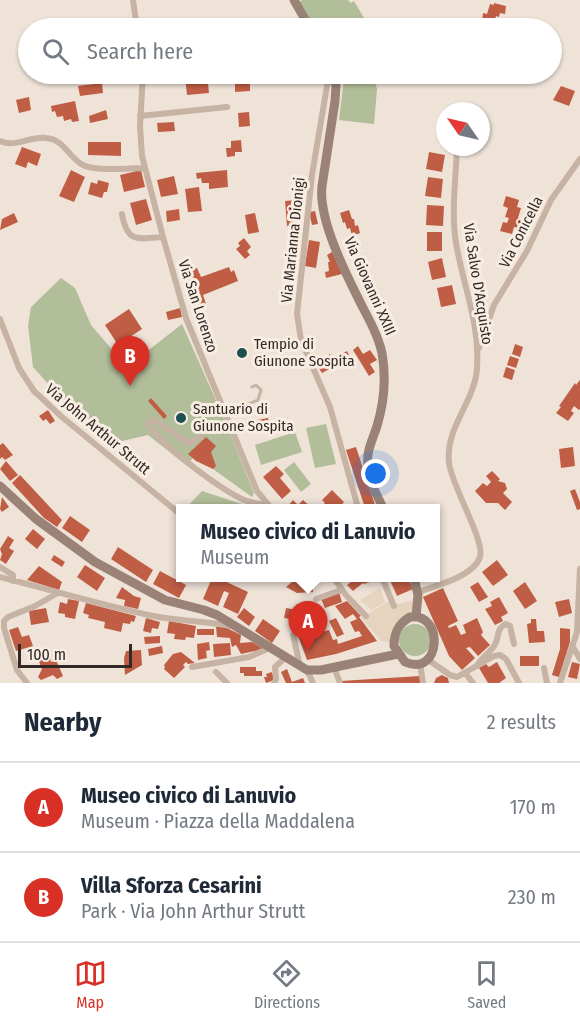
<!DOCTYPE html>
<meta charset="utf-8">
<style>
:root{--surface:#fff;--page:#f2f2f3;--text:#1f2937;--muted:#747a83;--line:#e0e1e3;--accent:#d93025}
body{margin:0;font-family:"Fira Sans Condensed",sans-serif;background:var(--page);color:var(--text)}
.compass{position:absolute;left:436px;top:102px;width:54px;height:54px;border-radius:50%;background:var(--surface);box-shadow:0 2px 4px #0004;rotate:304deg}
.scale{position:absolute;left:18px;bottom:15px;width:114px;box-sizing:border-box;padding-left:6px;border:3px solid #322926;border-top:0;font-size:16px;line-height:21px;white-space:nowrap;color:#322926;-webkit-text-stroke:4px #f8ede3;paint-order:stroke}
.you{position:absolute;left:376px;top:474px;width:21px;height:21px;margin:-15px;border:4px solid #fff;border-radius:50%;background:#1a73e8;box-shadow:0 0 0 9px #1a73e833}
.badge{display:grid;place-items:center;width:39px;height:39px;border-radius:50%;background:var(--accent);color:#fff;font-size:20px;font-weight:700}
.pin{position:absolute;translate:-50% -50px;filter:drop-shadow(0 2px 3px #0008)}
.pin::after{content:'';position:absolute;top:32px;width:21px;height:18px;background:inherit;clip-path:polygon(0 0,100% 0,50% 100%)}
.popup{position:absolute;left:176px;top:504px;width:264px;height:78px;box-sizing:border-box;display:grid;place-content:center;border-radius:0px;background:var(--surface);filter:drop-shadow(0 2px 4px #0005);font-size:20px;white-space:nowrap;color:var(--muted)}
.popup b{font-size:22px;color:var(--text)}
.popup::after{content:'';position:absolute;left:50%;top:100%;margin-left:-12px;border:12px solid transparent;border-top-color:var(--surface)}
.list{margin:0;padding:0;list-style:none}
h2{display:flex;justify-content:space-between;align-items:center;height:78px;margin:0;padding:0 24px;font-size:26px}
h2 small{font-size:20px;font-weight:400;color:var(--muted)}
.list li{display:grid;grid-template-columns:39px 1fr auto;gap:18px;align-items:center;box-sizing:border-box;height:90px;padding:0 24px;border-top:2px solid var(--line)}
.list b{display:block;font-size:22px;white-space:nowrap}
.list p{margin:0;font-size:20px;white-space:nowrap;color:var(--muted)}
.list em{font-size:20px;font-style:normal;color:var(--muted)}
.icon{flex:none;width:33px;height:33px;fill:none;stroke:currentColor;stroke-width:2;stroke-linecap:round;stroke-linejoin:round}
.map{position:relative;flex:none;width:580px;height:683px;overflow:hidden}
.search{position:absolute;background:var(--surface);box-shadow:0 2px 4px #0004;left:18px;right:18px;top:18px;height:66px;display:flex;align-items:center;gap:15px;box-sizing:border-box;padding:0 21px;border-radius:33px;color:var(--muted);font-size:22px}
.sheet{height:258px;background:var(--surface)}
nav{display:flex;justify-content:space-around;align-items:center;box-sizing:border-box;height:84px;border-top:2px solid var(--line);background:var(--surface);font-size:16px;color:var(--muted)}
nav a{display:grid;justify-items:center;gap:3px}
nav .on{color:var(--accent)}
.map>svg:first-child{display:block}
.green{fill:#b2bd99}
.plaza{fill:#e7d4bf}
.building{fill:#c05e45}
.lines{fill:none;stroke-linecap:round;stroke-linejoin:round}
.lane{stroke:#c6b3a4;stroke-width:3}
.street{stroke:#c6b3a4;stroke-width:6}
.secondary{stroke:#9a8276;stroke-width:9}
.poi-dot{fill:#1e5051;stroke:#f8ede3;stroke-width:2}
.labels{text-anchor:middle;stroke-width:6;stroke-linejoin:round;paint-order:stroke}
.street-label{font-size:15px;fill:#322926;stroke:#f8ede3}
.poi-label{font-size:15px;fill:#322926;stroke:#f8ede3;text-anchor:start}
</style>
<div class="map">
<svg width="580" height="683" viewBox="0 0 580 683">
<rect width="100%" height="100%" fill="#efe3d8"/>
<path class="green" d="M302,0H348L351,3L354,1L370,28H314L298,3Z
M341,74H373L377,89L374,124L339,120L344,79Z
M61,278L75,288L91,325L127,367L182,324L223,416L254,493L252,497L213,469L193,458L186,465L148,435L118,442L66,404L33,367L28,326L31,307Z
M326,424L336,464L315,468L306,428Z
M295,432L302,452L261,465L255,445Z
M294,462L311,484L301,492L284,470Z
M202,491L254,508H186Z
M399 640a16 16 0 1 1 32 0a16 16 0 1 1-32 0Z"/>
<path class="plaza" d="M380,588L385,602L372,610L360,600Z
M418,599L416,616L407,619L394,644L381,641L361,618L391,600L394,605Z"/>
<path class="building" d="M494,3L506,6L505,14L500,13L499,17L496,16L493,28H481L483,13L487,14L490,4L494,5Z
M169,20L170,28H152L151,22Z
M207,74L209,93L187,95L185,76Z
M232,74H250V91L235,92V77H232Z
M102,83L103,93L80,96L78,86Z
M561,86L575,91L569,106L553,100Z
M29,97L31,110L19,113L16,100Z
M75,101L79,121L72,122L71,119L64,121L63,116L57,117L55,111L52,112L51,106Z
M106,110L108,119L90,123L89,116Z
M249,112L250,126L239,127L238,113Z
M174,122L175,131L158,132L157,123Z
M241,140L242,152H235V156L227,157L226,148H231V141Z
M88,142H121V156L88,155Z
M22,147L41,154L37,166L28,162L26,168L15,164Z
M429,152L445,155L442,172L426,169Z
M71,170L85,177L74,202L59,196Z
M141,170L145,187L124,192L120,175Z
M227,170L228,187L209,189V183H202L201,178L197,179L196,173Z
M174,176L178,194L161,197L157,180Z
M428,177L443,179L441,198L425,196Z
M98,180L109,183L107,192H104L102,198L88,194L91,182L97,184Z
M199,187L202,211L188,212L185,189Z
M506,196L519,200L517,207L521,208L518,218L521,219L518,228L514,227L512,234L500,231L503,222L507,223L509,218L505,217L508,208L503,206Z
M146,199L152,220L136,225L130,203Z
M297,200L299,225L287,226L285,201Z
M427,205L444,206L443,226L426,225Z
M179,209L180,220L167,222L166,211Z
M349,210L352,219H354L355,226L358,225L360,233L352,236L350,228L347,229L345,222L343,223L340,213Z
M315,211L318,224L312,225L309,212Z
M14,213L18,222L0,230L2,219Z
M255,213L259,232L248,234L245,215Z
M427,232H442V251H427Z
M244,238L251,247L247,251L250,255L245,259L236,249L240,246L238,243Z
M309,240L320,242L316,268L305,266Z
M332,252L342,274L326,278L325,272L329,271L328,262H330L327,255Z
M442,258L446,277L432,280L428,262Z
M229,267L231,272L234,270L238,281L203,295L206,304L200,307L202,312L196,314L184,283L189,281L185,272L197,268L201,277Z
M452,285L456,304L441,307L437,288Z
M180,308L182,317L168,320L166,312Z
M129,309L142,329L118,345L105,325Z
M515,344L523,347L520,357L512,354Z
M358,346L363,354L370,350L377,360L370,364L375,372L369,376L353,350Z
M347,351L350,357L322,373L314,361L322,356L324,359L330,354L333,359Z
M510,356L519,359L516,368L507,365Z
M506,367L515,370L512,380L503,377Z
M580,380V409L579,410L574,406L571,411L574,413L568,421L556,413L561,407L559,406L575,383L576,385Z
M151,398L167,416L164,419L148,401Z
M48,410L55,421L50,424L46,419L43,421L39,416Z
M268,418L269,425L245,431L243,423Z
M206,437L216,446L211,452L216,466L213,469L196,461L188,454Z
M3,443L13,455L5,460L2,457L0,459V445Z
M356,447L376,508H365L346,450Z
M573,447L575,466L561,468L559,449Z
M6,461L18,475L10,481L0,469Z
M276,466L284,474L280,478L291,491L282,499L263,477Z
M492,471L500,479L498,481L505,483L507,489L503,493L512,502L505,510L498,503H486L475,491L483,483L487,486L491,482L486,476Z
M20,475L62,520L57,527L44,518L12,483Z
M575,489L580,502V509L577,510L570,491Z
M332,490L344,502L339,508H319L325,503L322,500Z
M2,497L9,507L2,512L0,509Z
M293,500L298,505L303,500L312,508H290L288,506Z
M70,516L90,530L82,542L62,528Z
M33,529L45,539L37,549L25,539Z
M8,536L14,540L9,548L14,551L6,564L0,560L2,554L0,549Z
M118,547L153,570L146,582L111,559Z
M54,555L65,562L62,567L51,560Z
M497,560L508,575L493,586L482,572Z
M85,565L105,578L97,591L77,577Z
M39,566L62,582L59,590L27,580Z
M160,571L186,585L179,598L153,584Z
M212,578H218L248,592L238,614L223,607L229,593L224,591L218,606L203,599Z
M356,578H381L364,584L363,583L353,591L347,585Z
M389,578H408L413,589L397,596Z
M313,580V592L297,593L286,587L293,581Z
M478,582L488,597L479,602L470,587Z
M525,582L537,601L525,609L513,591Z
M122,587L134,596L141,598L138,609L124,606L125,600L116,598Z
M443,588L458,621L448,626L449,628L456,625L461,635L466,633L463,625L477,618L483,632L481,635L490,645L478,656L470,647L466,648L475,658L462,670L449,656L423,597Z
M339,592L342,602L325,608L321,599Z
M499,597L508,613L501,617L503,621L495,625L485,609L492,606L490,602Z
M68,599L79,601L75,619L65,617V614L58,613L60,602L67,604Z
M569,599L572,613L559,617L555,602Z
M347,601L361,616L359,617L377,641L336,654L307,660L299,638L329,630L333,640L337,639L338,644L362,636L359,631L355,632L350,622L357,619L353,614L345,619L335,606Z
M86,603L136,616L134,622L131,621L130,624L123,623L121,632L104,628L105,622L88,618L89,615L83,613Z
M298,604L309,605L308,611L317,612L315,623L284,618L286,608L297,610Z
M46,608L49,622L31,625L29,611Z
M244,608L255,617L249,626L237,617Z
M146,618L160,622L158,629L152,628L151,633L143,631Z
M336,618L344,634L337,637L329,621Z
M263,619L280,631L272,643L255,631Z
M531,619H536L537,631H544L545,642L529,643L527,624L531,623Z
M169,621L196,626L194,638L186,637L185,640L174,639L175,634L167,633Z
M223,626L241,635L240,643L252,642L264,649L241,654L236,645L232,647L230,638L217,637L216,627Z
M18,627L22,637L29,635L33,646L16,651L9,630Z
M560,628L570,629V642L559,677L552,675L560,649Z
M197,629H214V635H197Z
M160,636V643L145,644L144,637Z
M209,642L210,650L206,651L207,658L198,660L197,644Z
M230,643L231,655L214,657L213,644Z
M162,646L163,653L149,656L148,649Z
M141,650L142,665L125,675L124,658L126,651Z
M181,652L195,663L188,664L186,662L183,665L185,667L174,678L164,669L165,667L164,665L173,654Z
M49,655L51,662L56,660L63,676L57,679L53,675L41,680L38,677L42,669L38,659Z
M520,656H539V666H520Z
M497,662L506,678L499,683H488L479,668L486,664L489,667Z
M572,662L580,664L577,679L568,677Z
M240,667H256V671H262V676H244V673H240Z
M287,669L292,682L303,678L305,683H286L281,672Z
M272,672L274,680L266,683L264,677H267L266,674Z
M442,675L448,678L449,683H434L436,678Z
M420,676L421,683H342L341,681Z"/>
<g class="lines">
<path class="lane" d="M227,413L258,400L261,390L256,385L252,387"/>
<path class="street" d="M133,0L137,28
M143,74L140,126L142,156L163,237L186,318L257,491L271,508
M329,74L312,175L297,314L301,340L330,407L358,508
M140,116L227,107
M0,141C15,148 30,136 46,138C64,139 69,158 83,165C97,172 129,168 145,168
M122,214C127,243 137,239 163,237
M0,319L19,368L34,391L62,417L180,514
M479,348L494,305L527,251L551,200L580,159
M200,436L195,441L188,443L153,419L148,424C164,447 218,488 244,500C252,503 259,504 267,505
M0,567L13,575V581
M0,577C51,590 101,605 153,616C179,621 205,621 231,626
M334,578L345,594L366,616
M382,578L394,606
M418,592C436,586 474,576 480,557C485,540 452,487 449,463C445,427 475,402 477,368C480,324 463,285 456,243C451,212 456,178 457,147
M316,599L341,590
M573,647L580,659
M427,659L450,675L457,677L494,656L500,655L506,659L519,683
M420,663L423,683
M300,666L293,635L298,630L319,629
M477,666C481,657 489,654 494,646C500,638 495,629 506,624L510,626L514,644
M192,667L249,657L270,648
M334,667L340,683
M544,668L547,683
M307,670L313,683
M216,672L227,683
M466,674L473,683
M27,683L17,670L4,628V621L8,617L35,606L56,594
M274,683L276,679L275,667L286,657
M560,683L577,632L580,569"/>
<path class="secondary" d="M294,0L310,28
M333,74L336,86L335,101L322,186C318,220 347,276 362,306C370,321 378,336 382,353C386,376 384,403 377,426C373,439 366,451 368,465C369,481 377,495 383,508
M0,486L36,519L95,562L165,600L204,610L217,615L307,670H321L398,654
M414,578L418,595L416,616
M410,617C445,612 441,678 405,662L394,646C394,633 398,624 410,617Z"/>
</g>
<g class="poi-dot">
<circle cx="242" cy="353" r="6"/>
<circle cx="181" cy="418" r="6"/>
</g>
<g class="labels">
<g class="street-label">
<text transform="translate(521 232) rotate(-63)" y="5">Via Conicella</text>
<text transform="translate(293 240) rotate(-84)" y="5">Via Marianna Dionigi</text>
<text transform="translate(478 284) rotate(81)" y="5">Via Salvo D'Acquisto</text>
<text transform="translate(370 286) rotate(66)" y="5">Via Giovanni XXIII</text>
<text transform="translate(198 306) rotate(72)" y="5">Via San Lorenzo</text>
<text transform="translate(98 429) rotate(40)" y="5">Via John Arthur Strutt</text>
</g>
<g class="poi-label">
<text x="254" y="349">Tempio di<tspan x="254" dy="17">Giunone Sospita</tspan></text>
<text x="193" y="414">Santuario di<tspan x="193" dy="17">Giunone Sospita</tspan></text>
</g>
</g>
</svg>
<svg class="compass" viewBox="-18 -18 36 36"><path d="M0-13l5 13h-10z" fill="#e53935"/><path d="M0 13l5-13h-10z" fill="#747a83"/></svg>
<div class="scale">100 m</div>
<div class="you"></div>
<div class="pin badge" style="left:308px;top:651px">A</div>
<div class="popup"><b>Museo civico di Lanuvio</b>Museum</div>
<div class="pin badge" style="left:130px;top:386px">B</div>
<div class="search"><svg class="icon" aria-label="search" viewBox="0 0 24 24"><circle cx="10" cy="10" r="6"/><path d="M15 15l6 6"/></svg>Search here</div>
</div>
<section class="sheet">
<h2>Nearby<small>2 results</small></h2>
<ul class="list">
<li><span class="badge">A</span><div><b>Museo civico di Lanuvio</b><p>Museum · Piazza della Maddalena</p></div><em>170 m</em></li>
<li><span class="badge">B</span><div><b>Villa Sforza Cesarini</b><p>Park · Via John Arthur Strutt</p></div><em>230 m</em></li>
</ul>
</section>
<nav>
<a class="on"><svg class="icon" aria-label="map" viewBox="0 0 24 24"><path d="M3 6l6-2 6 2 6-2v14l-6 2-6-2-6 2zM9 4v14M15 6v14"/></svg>Map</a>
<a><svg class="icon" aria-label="directions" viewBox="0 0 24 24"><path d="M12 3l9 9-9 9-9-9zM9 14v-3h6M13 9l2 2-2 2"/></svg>Directions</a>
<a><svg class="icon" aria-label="saved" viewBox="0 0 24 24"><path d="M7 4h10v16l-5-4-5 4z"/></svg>Saved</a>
</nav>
